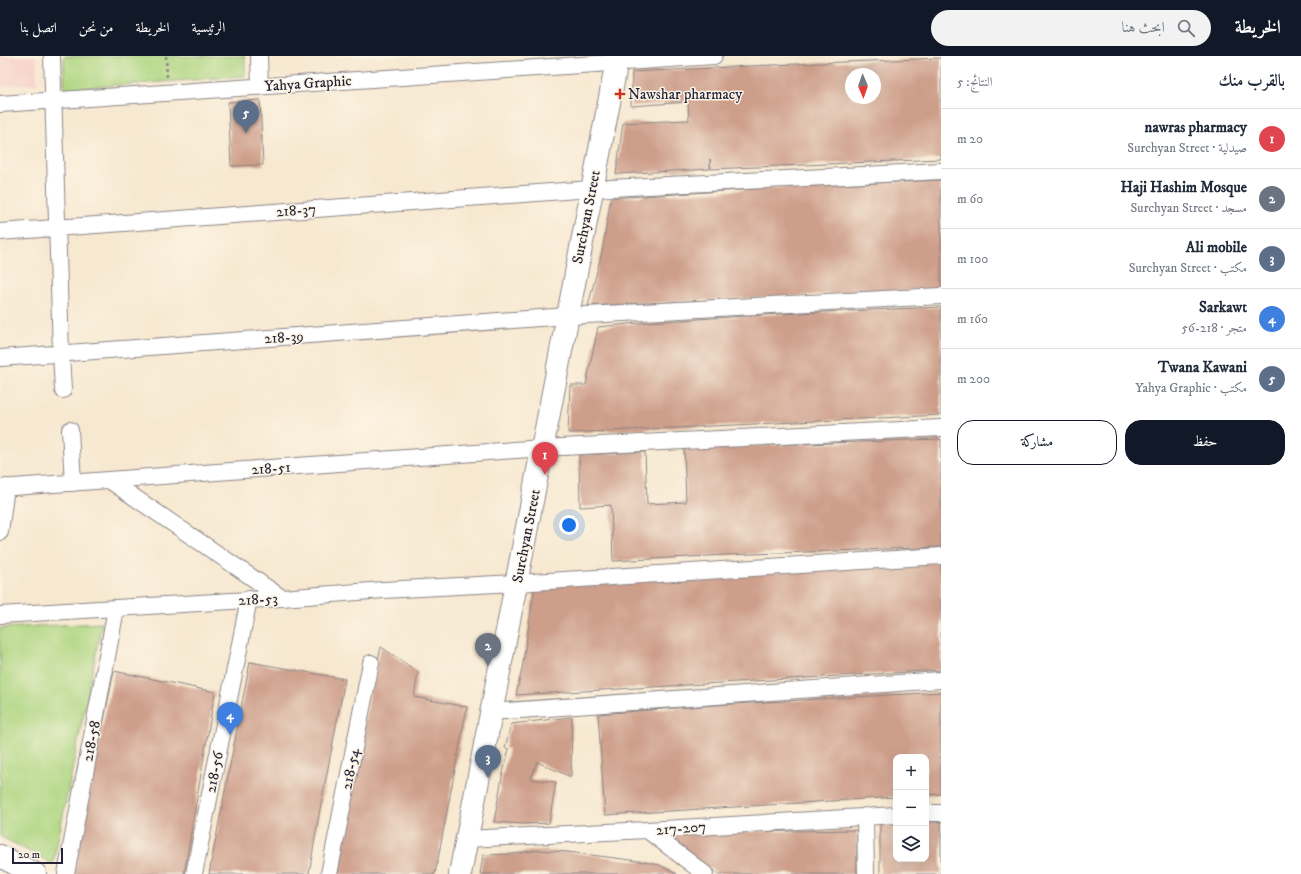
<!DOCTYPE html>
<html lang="ar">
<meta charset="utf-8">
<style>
:root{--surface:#fff;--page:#f2f2f3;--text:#1f2937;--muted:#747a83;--line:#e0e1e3;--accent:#111827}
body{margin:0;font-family:"IM FELL DW Pica",Amiri,serif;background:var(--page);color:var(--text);direction:rtl}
.controls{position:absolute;right:12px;bottom:12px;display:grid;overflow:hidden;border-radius:8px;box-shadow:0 4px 16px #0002}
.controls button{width:36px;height:36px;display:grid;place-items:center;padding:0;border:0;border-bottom:1px solid var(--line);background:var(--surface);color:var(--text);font:20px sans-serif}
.compass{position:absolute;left:845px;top:12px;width:36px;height:36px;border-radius:50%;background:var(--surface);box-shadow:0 4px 16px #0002;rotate:178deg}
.scale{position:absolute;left:12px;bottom:10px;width:51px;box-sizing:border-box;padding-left:4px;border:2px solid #22223b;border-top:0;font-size:11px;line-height:14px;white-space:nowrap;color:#22223b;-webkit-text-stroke:3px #fcf5e5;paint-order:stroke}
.you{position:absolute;left:569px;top:469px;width:14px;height:14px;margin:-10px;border:3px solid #fff;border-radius:50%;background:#1a73e8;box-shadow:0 0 0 6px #1a73e833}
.badge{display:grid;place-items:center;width:26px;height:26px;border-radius:50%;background:var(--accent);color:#fff;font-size:13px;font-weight:700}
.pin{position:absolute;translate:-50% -33px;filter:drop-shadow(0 1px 2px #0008)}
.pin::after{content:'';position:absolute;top:21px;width:14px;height:12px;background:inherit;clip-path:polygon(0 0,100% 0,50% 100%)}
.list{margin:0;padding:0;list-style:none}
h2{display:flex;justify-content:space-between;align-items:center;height:52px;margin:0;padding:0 16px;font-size:17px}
h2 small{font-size:13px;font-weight:400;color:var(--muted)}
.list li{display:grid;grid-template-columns:26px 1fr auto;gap:12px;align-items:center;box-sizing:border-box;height:60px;padding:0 16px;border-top:1px solid var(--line)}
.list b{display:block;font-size:15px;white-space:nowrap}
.list p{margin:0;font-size:13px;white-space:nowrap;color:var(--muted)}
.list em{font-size:13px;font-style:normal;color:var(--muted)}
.actions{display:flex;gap:8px;padding:12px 16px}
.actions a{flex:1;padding:9px 0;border:1px solid var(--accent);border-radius:16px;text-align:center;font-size:14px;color:var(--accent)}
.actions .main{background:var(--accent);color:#fff}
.icon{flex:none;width:22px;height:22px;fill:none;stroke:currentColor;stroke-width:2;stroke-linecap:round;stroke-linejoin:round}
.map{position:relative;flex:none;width:941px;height:818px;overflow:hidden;direction:ltr}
header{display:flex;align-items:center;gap:24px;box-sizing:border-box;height:56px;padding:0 20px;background:var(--accent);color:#fff}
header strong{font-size:19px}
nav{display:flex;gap:22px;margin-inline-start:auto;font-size:14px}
.search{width:280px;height:36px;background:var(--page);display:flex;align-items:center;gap:10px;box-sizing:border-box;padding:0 14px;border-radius:22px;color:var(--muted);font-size:15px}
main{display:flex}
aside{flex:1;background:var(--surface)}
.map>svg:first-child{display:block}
.built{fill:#f7d0c9}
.green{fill:#aed681;stroke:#687c5e}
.building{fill:#cd9e8a;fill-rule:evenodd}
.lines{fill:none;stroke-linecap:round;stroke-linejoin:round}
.street-casing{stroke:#8c8586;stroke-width:18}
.secondary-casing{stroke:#8c8586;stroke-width:24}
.path{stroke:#8c8586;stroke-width:2.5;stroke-dasharray:3 3;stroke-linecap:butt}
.street{stroke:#fff;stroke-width:16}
.secondary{stroke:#fff;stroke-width:22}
.poi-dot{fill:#c8321e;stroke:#fcf5e5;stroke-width:1.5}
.labels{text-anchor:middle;stroke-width:3;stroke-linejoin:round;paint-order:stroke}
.street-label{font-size:15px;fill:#22223b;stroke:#fcf5e5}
.poi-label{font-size:15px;fill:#22223b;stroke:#fcf5e5;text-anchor:start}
</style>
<header>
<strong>الخريطة</strong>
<div class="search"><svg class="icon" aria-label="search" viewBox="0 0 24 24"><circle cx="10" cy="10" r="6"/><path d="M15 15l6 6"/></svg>ابحث هنا</div>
<nav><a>الرئيسية</a><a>الخريطة</a><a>من نحن</a><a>اتصل بنا</a></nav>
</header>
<main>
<aside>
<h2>بالقرب منك<small>النتائج: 5</small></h2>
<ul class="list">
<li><span class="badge" style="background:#e0444e">1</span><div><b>nawras pharmacy</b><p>صيدلية · Surchyan Street</p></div><em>20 m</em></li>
<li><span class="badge" style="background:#6b7280">2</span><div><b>Haji Hashim Mosque</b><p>مسجد · Surchyan Street</p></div><em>60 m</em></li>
<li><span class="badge" style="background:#5c6f8a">3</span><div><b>Ali mobile</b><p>مكتب · Surchyan Street</p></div><em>100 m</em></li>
<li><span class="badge" style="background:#3f7fe0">4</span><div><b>Sarkawt</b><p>متجر · 218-56</p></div><em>160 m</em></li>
<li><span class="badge" style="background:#5c6f8a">5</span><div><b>Twana Kawani</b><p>مكتب · Yahya Graphic</p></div><em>200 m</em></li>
</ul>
<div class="actions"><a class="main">حفظ</a><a>مشاركة</a></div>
</aside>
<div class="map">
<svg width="941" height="818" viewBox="0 0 941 818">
<rect width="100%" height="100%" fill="#fcf5e5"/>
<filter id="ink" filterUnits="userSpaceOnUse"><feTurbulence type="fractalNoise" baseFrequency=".025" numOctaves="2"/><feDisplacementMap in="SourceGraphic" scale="8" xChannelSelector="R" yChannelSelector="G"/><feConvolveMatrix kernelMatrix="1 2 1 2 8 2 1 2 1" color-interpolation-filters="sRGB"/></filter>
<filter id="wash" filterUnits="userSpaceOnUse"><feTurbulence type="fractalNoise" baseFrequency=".012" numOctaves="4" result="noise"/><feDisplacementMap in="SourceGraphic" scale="16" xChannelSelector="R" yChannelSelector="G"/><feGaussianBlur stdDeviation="0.9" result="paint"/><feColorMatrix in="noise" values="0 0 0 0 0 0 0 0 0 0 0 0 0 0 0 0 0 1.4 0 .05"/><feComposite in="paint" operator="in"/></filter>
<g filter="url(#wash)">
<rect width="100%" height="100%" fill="#f7e8d0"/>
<path class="built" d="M0,0H36L37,28L0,30Z"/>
<path class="green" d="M64,0H245V20L64,33Z
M102,567L53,808L0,780V572Z"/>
<g id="blocks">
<path class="building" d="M941,2V103L711,113L710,103V113L616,118L623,67L689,64L688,46L631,50L632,16L750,10ZM851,18H875V42H851Z
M260,44L263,109L231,110L228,46Z
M941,124V233L588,250L602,196L611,142L790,131Z
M941,251V359L568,377L570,329H586L598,271L649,266L780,258Z
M941,383V491L726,499L613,505L611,449L580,451L579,399L645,396L647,448L686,446L684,393L722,391Z
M941,506V614L516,639L522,613L535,529Z
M381,591L418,616L414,641L467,651L435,818H337L371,632Z
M250,606L345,623L318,764L309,818H209Z
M114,615L215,636L184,818H74L87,747Z
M941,636V738L926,739V701H896V741L605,759L598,658L716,649Z
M572,661L571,721L537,706L531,723L556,726L549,767L523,768L494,766L502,721L509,693L505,692L511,668Z
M880,765L896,766V803H926V766H941V818H880Z
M857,774V818H719L683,796L671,777Z
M538,794L568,796L646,806L660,809L677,818H480L483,799L513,798Z"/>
</g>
</g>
<g filter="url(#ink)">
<use href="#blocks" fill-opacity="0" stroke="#8c8586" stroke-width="1"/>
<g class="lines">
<defs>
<path id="street" d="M52,0L61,297L63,334
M259,0L260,31
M0,48L714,0
M0,176L591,133L941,115
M0,302L567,260L941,240
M70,374L73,427
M109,424L282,542
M0,432L542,392L941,372
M0,476L6,431
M0,559L282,542L383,534L517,527L941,500
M491,656L941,624
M926,757H941
M865,760L866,818
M647,774L705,818
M467,783L647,774L896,759
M66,818L116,553
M194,818L249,543
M329,818L371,607"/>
<path id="secondary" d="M0,800L35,818
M460,818L618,0"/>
</defs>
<use href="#street" class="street-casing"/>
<use href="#secondary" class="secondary-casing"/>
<path class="path" d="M166,0L167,21"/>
<use href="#street" class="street"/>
<use href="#secondary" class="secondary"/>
</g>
</g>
<path class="poi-dot" d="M618 32h4v4h4v4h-4v4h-4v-4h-4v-4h4z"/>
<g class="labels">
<g class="street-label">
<text transform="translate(308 27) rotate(-4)" y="5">Yahya Graphic</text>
<text transform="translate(296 154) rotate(-4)" y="5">218-37</text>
<text transform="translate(586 161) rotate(-79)" y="5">Surchyan Street</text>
<text transform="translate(284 281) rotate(-4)" y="5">218-39</text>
<text transform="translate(271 412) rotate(-4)" y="5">218-51</text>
<text transform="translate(526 480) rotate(-79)" y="5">Surchyan Street</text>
<text transform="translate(258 543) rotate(-3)" y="5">218-53</text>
<text transform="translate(91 685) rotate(-79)" y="5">218-58</text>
<text transform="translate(350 713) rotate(-79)" y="5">218-54</text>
<text transform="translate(214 716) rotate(-79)" y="5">218-56</text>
<text transform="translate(681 772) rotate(-4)" y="5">217-207</text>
</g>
<g class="poi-label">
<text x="628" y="43">Nawshar pharmacy</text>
</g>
</g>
</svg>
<div class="controls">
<button>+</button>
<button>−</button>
<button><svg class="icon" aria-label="layers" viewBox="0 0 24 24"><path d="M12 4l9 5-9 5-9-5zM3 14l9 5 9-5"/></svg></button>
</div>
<svg class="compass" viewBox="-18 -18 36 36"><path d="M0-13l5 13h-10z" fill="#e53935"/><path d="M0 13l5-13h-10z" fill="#747a83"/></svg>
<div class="scale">20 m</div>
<div class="you"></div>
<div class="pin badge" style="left:545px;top:419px;background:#e0444e">1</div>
<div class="pin badge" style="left:488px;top:610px;background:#6b7280">2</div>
<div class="pin badge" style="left:488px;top:722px;background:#5c6f8a">3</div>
<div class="pin badge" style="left:230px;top:679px;background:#3f7fe0">4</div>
<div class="pin badge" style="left:246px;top:77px;background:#5c6f8a">5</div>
</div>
</main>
